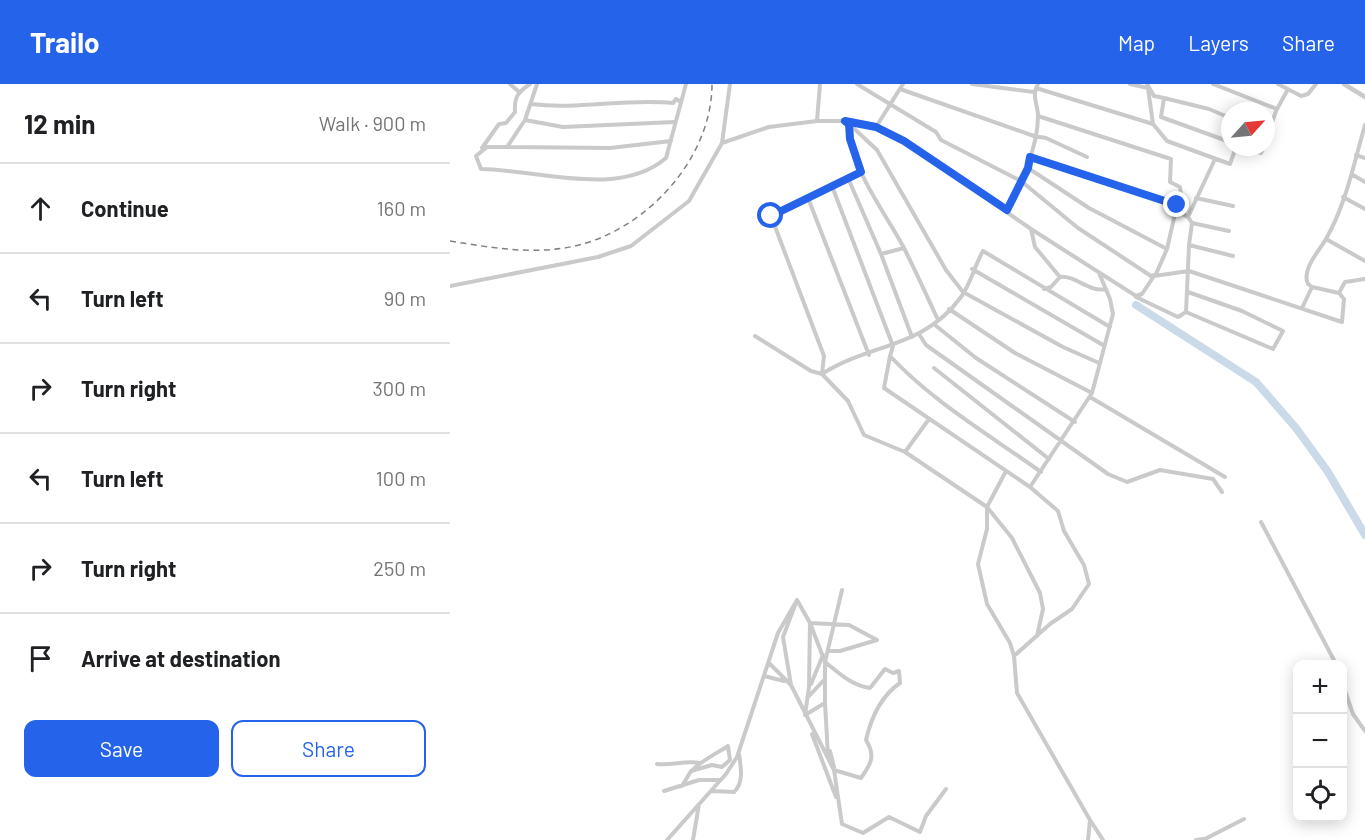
<!DOCTYPE html>
<meta charset="utf-8">
<style>
:root{--surface:#fff;--page:#f2f2f2;--text:#202124;--muted:#757577;--line:#e0e0e0;--accent:#2563eb}
body{margin:0;font-family:Barlow,sans-serif;background:var(--page);color:var(--text)}
.controls{position:absolute;right:18px;bottom:18px;display:grid;overflow:hidden;border-radius:12px;box-shadow:0 3px 15px #0003}
.controls button{width:54px;height:54px;display:grid;place-items:center;padding:0;border:0;border-bottom:2px solid var(--line);background:var(--surface);color:var(--text);font:30px sans-serif}
.compass{position:absolute;left:771px;top:18px;width:54px;height:54px;border-radius:50%;background:var(--surface);box-shadow:0 3px 15px #0003;rotate:63deg}
.stop{position:absolute;width:18px;height:18px;margin:-14px;border:4px solid #2563eb;border-radius:50%;background:#fff}
.stop.end{background:#2563eb;border-color:#fff;box-shadow:0 2px 6px #0008}
.list{margin:0;padding:0;list-style:none}
h2{display:flex;justify-content:space-between;align-items:center;height:78px;margin:0;padding:0 24px;font-size:26px}
h2 small{font-size:20px;font-weight:400;color:var(--muted)}
.list li{display:grid;grid-template-columns:39px 1fr auto;gap:18px;align-items:center;box-sizing:border-box;height:90px;padding:0 24px;border-top:2px solid var(--line)}
.list b{display:block;font-size:22px;white-space:nowrap}
.list em{font-size:20px;font-style:normal;color:var(--muted)}
.actions{display:flex;gap:12px;padding:18px 24px}
.actions a{flex:1;padding:14px 0;border:2px solid var(--accent);border-radius:12px;text-align:center;font-size:21px;color:var(--accent)}
.actions .main{background:var(--accent);color:#fff}
.icon{flex:none;width:33px;height:33px;fill:none;stroke:currentColor;stroke-width:2;stroke-linecap:round;stroke-linejoin:round}
.map{position:relative;flex:none;width:915px;height:756px;overflow:hidden}
header{display:flex;align-items:center;gap:36px;box-sizing:border-box;height:84px;padding:0 30px;background:var(--accent);color:#fff}
header strong{font-size:28px}
nav{display:flex;gap:33px;margin-inline-start:auto;font-size:21px}
main{display:flex}
aside{flex:1;background:var(--surface)}
.map>svg:first-child{display:block}
.lines{fill:none;stroke-linecap:round;stroke-linejoin:round}
.river{stroke:#cadae8;stroke-width:8}
.minor{stroke:#cacaca;stroke-width:4}
.tertiary{stroke:#cacaca;stroke-width:4.5}
.rail{stroke:#828282;stroke-width:1.5;stroke-dasharray:6 4.5;stroke-linecap:butt}
.route{stroke:#2563eb;stroke-width:8}
</style>
<header>
<strong>Trailo</strong>
<nav><a>Map</a><a>Layers</a><a>Share</a></nav>
</header>
<main>
<aside>
<h2>12 min<small>Walk · 900 m</small></h2>
<ul class="list">
<li><svg class="icon" aria-label="ahead" viewBox="0 0 24 24"><path d="M12 20V5M6 11l6-6 6 6"/></svg><div><b>Continue</b></div><em>160 m</em></li>
<li><svg class="icon" aria-label="left" viewBox="0 0 24 24"><path d="M17 20v-9H6M10 6l-5 5 5 5"/></svg><div><b>Turn left</b></div><em>90 m</em></li>
<li><svg class="icon" aria-label="right" viewBox="0 0 24 24"><path d="M7 20v-9h11M14 6l5 5-5 5"/></svg><div><b>Turn right</b></div><em>300 m</em></li>
<li><svg class="icon" aria-label="left" viewBox="0 0 24 24"><path d="M17 20v-9H6M10 6l-5 5 5 5"/></svg><div><b>Turn left</b></div><em>100 m</em></li>
<li><svg class="icon" aria-label="right" viewBox="0 0 24 24"><path d="M7 20v-9h11M14 6l5 5-5 5"/></svg><div><b>Turn right</b></div><em>250 m</em></li>
<li><svg class="icon" aria-label="arrive" viewBox="0 0 24 24"><path d="M6 21V4h12l-3 4 3 4H6"/></svg><div><b>Arrive at destination</b></div></li>
</ul>
<div class="actions"><a class="main">Save</a><a>Share</a></div>
</aside>
<div class="map">
<svg width="915" height="756" viewBox="0 0 915 756">
<rect width="100%" height="100%" fill="#fff"/>
<g class="lines">
<path class="river" d="M686,221L806,298L846,344L878,388L915,451"/>
<path class="minor" d="M60,0L69,8
M87,0L75,36L57,63H37L26,72L31,85C84,85 169,115 216,74L236,0
M407,0L486,48L491,56L571,97L628,144L701,192L706,190L717,165L727,121L580,73
M522,0L584,8
M680,0L698,4L703,40
M697,0L704,12L714,14L711,33L780,58
M763,0L827,25
M828,0L851,12L858,10L866,0
M586,4L703,40L717,57L780,80L786,63
M450,5L584,52L596,54L637,73
M714,14L759,25L780,34
M81,20C129,26 175,14 223,19L226,15L231,18
M588,32L721,75L720,98L730,103L734,131L738,133
M75,36L113,43L224,38
M367,37H395L426,43L454,57L581,145L686,212L692,210L704,192L739,187L892,238L894,215L889,209L862,203L852,224
M396,37L427,66L496,186L513,208L613,263L649,279
M399,42C401,87 434,126 454,164C466,188 477,212 488,236
M426,43L453,0
M816,56L826,27L838,5
M272,59L319,43L367,37L370,0
M58,63L160,64L221,57
M793,63L811,69L814,63
M32,64L49,40L56,39L65,28C64,13 68,8 80,0
M906,71L915,74
M765,75L738,133L742,139L779,147
M578,84L639,124L717,165
M411,88L321,132L374,272L372,290L398,317L414,351L455,368L537,423L562,454L590,509L593,525L587,552
M903,91L915,98
M398,94L431,170L462,253
M382,102L443,262L440,272C483,318 541,352 591,388
M893,113L915,125
M358,114L419,271
M746,114L783,122
M557,126C571,98 588,64 588,32C588,20 581,12 588,0
M742,139L739,161L783,172
M581,145L585,163L610,193L601,203L594,205
M876,155L915,177
M431,170L454,164
M522,185L653,261
M610,193C626,191 639,209 656,205
M0,202L148,173L181,162L239,117L272,59L280,0
M862,203L858,200C851,186 869,167 876,155C896,120 904,79 915,41
M738,208L792,227L833,247L823,265L736,228L739,161
M889,209L895,198L915,195
M686,213L728,233L736,228
M499,225L565,269L642,309
M485,241L526,274L625,338
M469,250L476,261L658,390L677,398L710,386L763,395L772,408
M305,252L361,287L372,290C420,259 473,265 511,213C520,201 525,181 533,167L660,243
M440,272L434,304L580,403L608,427L614,447L634,481L639,500L622,525L600,540L564,572L567,609L640,736L638,756
M484,284L599,375
M640,313L775,393
M455,368L479,335
M556,387L537,423V445L528,480L537,520L560,559L564,572
M580,403L642,309L663,230L660,215L649,189
M811,438L886,580
M347,516L360,539L399,541L427,556L390,567H378
M360,539L375,578V619L355,631L359,603Z
M319,579L341,601
M314,592L334,597
M892,598L903,630L915,647
M361,600L373,571
M359,612L374,596
M375,619L378,672
M362,650L386,713
M380,667L384,683
M207,680C222,682 235,676 250,679
M384,686L392,740L413,749L439,733L470,748L476,732L496,705
M232,702L241,687L262,681L272,683L280,676L278,662C269,668 247,679 242,687
M214,707L249,696H269
M261,707L284,708C294,699 291,683 289,670
M640,736L653,756
M217,756L276,690L287,673L328,549L347,516L333,553L341,601L384,686L411,694C421,680 426,672 416,656C421,634 431,612 450,599L449,587L443,589L435,585L420,604C402,602 389,589 375,578L392,506
M243,756L249,720
M746,756L753,755
M753,756L794,735"/>
<path class="tertiary" d="M894,0L915,13"/>
<path class="rail" d="M0,157C38,163 75,170 114,164C190,153 262,78 262,0"/>
</g>
<g class="lines">
<path class="route" d="M321,132L411,88L400,55L399,40L395,37L426,43L454,57L557,126L578,84L580,73L727,121"/>
</g>
</svg>
<div class="controls">
<button>+</button>
<button>−</button>
<button><svg class="icon" aria-label="locate" viewBox="0 0 24 24"><circle cx="12" cy="12" r="6"/><path d="M12 2v4M12 18v4M2 12h4M18 12h4"/></svg></button>
</div>
<svg class="compass" viewBox="-18 -18 36 36"><path d="M0-13l5 13h-10z" fill="#e53935"/><path d="M0 13l5-13h-10z" fill="#757577"/></svg>
<div class="stop" style="left:321px;top:132px"></div>
<div class="stop end" style="left:727px;top:121px"></div>
</div>
</main>
